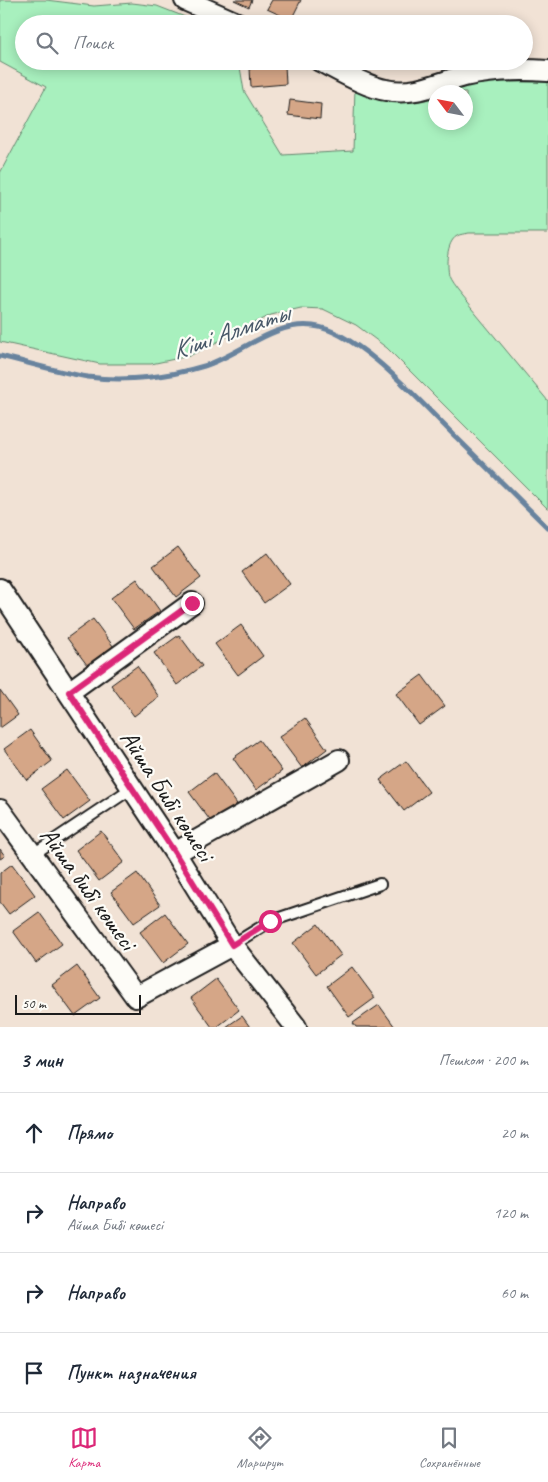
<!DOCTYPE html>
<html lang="ru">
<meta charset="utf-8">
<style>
:root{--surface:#fff;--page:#f2f2f3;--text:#1f2937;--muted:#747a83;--line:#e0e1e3;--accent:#db2777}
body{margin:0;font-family:Caveat,sans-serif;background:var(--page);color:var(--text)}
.compass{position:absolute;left:428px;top:85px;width:45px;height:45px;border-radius:50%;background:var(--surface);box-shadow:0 2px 12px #0003;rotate:302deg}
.scale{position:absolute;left:15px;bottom:12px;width:126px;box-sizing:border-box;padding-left:5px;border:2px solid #1c1c1c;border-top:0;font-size:14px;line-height:18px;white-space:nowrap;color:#1c1c1c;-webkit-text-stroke:4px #fdfcf7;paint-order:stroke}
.stop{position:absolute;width:15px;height:15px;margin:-11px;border:4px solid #db2777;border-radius:50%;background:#fff}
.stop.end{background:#db2777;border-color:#fff;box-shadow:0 1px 5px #0008}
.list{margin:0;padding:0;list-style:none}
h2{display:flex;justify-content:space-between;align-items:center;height:65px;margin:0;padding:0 20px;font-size:21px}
h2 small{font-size:16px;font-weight:400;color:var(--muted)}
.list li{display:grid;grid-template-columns:32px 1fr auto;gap:15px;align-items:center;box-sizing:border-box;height:80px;padding:0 20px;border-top:1px solid var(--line)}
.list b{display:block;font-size:19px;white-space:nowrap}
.list p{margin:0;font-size:16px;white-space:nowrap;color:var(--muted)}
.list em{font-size:16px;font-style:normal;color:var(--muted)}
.icon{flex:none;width:28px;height:28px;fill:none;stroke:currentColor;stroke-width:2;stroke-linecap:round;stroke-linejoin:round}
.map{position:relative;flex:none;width:548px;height:1027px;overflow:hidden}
.search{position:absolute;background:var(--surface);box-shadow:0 2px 12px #0003;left:15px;right:15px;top:15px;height:55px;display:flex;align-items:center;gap:12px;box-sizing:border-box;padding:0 18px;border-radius:28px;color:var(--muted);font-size:19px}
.sheet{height:385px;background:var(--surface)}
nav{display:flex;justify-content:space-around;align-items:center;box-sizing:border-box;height:70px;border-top:1px solid var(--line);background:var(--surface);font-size:14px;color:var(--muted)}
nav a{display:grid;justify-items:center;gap:2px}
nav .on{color:var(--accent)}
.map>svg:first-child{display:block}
.green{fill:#a8f0be;stroke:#62866d}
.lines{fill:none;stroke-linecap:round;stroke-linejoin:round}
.stream{stroke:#68839e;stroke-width:5}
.building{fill:#d5a687;stroke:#1c1c1c}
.service-casing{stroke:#1c1c1c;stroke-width:14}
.minor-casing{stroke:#1c1c1c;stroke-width:24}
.service{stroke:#fdfcf7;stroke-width:10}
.minor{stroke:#fdfcf7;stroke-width:20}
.route{stroke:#db2777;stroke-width:6}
.labels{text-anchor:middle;stroke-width:4.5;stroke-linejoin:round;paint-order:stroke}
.street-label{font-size:25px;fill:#1c1c1c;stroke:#fdfcf7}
.water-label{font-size:26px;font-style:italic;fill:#485868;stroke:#fdfcf7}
</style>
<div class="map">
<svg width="548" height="1027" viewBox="0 0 548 1027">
<rect width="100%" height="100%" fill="#f1e2d5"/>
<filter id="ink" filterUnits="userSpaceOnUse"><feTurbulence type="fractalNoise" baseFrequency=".02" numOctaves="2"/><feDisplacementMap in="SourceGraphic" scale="10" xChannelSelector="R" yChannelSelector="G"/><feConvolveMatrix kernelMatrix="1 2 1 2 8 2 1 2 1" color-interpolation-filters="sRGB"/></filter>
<g filter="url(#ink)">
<path class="green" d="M0,0H46L94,6L132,3L157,6L203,24H24V61H239L244,91L283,155L353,151L355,88C384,101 405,108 435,97L436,122H466V92H449L478,82H548V233H469C465,234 460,234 457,236C446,242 446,266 448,277C450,282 454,287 457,291L548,401V509L387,348L356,325L323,309L301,308L271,315L189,356L151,364H100L0,342V173L46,87L0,62Z"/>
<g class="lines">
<path class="stream" d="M0,356C29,363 59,372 88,377C126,382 168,377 204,366C240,355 273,321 313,326C359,331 424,406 457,438C487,468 518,498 548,528"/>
</g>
<path class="building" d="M234,0H252L249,7Z
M272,0H301L291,20L267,9Z
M285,65L286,84L251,87L250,68Z
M290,100L321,104L320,119L288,115Z
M178,547L201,578L176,597L153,566Z
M267,553L290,584L264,603L242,572Z
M137,579L160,611L134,629L111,598Z
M93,619L116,650L90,669L67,638Z
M241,625L263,656L238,675L215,644Z
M179,635L202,666L177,685L154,653Z
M137,666L159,697L134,716L111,685Z
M422,675L445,706L419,725L396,694Z
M0,690L18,715L0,728Z
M305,718L327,749L302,768L279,737Z
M30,730L52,761L27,780L4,749Z
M259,740L282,771L256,790L233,758Z
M406,761L429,792L404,811L380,780Z
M67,770L90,801L64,820L41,789Z
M214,773L237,804L212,823L189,792Z
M101,831L124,862L99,881L76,850Z
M0,849L5,856L0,859Z
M12,864L35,895L9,914L0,902V873Z
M137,873L160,905L134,923L111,892Z
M39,912L62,944L36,963L13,931Z
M165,913L188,944L163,963L140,932Z
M318,924L341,955L316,974L293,943Z
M77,966L100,998L75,1016L52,985Z
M352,967L375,998L349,1017L327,986Z
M216,979L239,1010L217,1027H212L191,998Z
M379,1005L395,1027H356L353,1023Z
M242,1016L250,1027H226Z"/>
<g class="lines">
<defs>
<path id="service" d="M32,855L132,788
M232,945L271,921L380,884"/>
<path id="minor" d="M185,0L239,24
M320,61C338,70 366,87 386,90C414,96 438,83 464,76C491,70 521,69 548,71
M0,589L175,853L232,945L296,1027
M69,692L192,603
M0,810L136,997L232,945
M175,853L339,760"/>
</defs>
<use href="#service" class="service-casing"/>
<use href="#minor" class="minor-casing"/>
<use href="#service" class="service"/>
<use href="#minor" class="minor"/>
</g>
</g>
<g class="lines" filter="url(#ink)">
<path class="route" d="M192,603L69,692L175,853L232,945L270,921"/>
</g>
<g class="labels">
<g class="street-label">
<text transform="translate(168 795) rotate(57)" y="9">Айша Бибі көшесі</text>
<text transform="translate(89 888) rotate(54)" y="9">Айша бибі көшесі</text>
</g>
<g class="water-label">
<text transform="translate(230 331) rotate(-19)" y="9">Кіші Алматы</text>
</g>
</g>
</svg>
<svg class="compass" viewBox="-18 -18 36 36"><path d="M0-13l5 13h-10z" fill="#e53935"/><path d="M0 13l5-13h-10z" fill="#747a83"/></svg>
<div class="scale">50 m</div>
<div class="stop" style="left:270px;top:921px"></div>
<div class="stop end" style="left:192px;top:603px"></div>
<div class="search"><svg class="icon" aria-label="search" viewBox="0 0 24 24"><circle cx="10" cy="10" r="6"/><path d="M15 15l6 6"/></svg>Поиск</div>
</div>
<section class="sheet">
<h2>3 мин<small>Пешком · 200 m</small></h2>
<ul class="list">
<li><svg class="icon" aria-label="ahead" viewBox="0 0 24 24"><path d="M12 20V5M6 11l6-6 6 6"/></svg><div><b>Прямо</b></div><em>20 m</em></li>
<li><svg class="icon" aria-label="right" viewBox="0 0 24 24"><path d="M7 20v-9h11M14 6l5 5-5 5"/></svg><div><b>Направо</b><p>Айша Бибі көшесі</p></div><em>120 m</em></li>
<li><svg class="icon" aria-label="right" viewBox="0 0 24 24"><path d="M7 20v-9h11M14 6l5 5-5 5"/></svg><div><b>Направо</b></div><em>60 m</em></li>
<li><svg class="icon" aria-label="arrive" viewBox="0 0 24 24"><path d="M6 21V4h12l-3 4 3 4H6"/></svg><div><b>Пункт назначения</b></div></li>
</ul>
</section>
<nav>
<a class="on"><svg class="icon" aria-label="map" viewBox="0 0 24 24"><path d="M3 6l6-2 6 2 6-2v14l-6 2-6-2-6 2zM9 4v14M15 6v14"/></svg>Карта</a>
<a><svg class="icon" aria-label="directions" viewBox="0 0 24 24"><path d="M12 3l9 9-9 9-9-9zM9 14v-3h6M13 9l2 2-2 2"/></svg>Маршрут</a>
<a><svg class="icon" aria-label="saved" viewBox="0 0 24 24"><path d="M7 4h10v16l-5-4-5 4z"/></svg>Сохранённые</a>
</nav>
